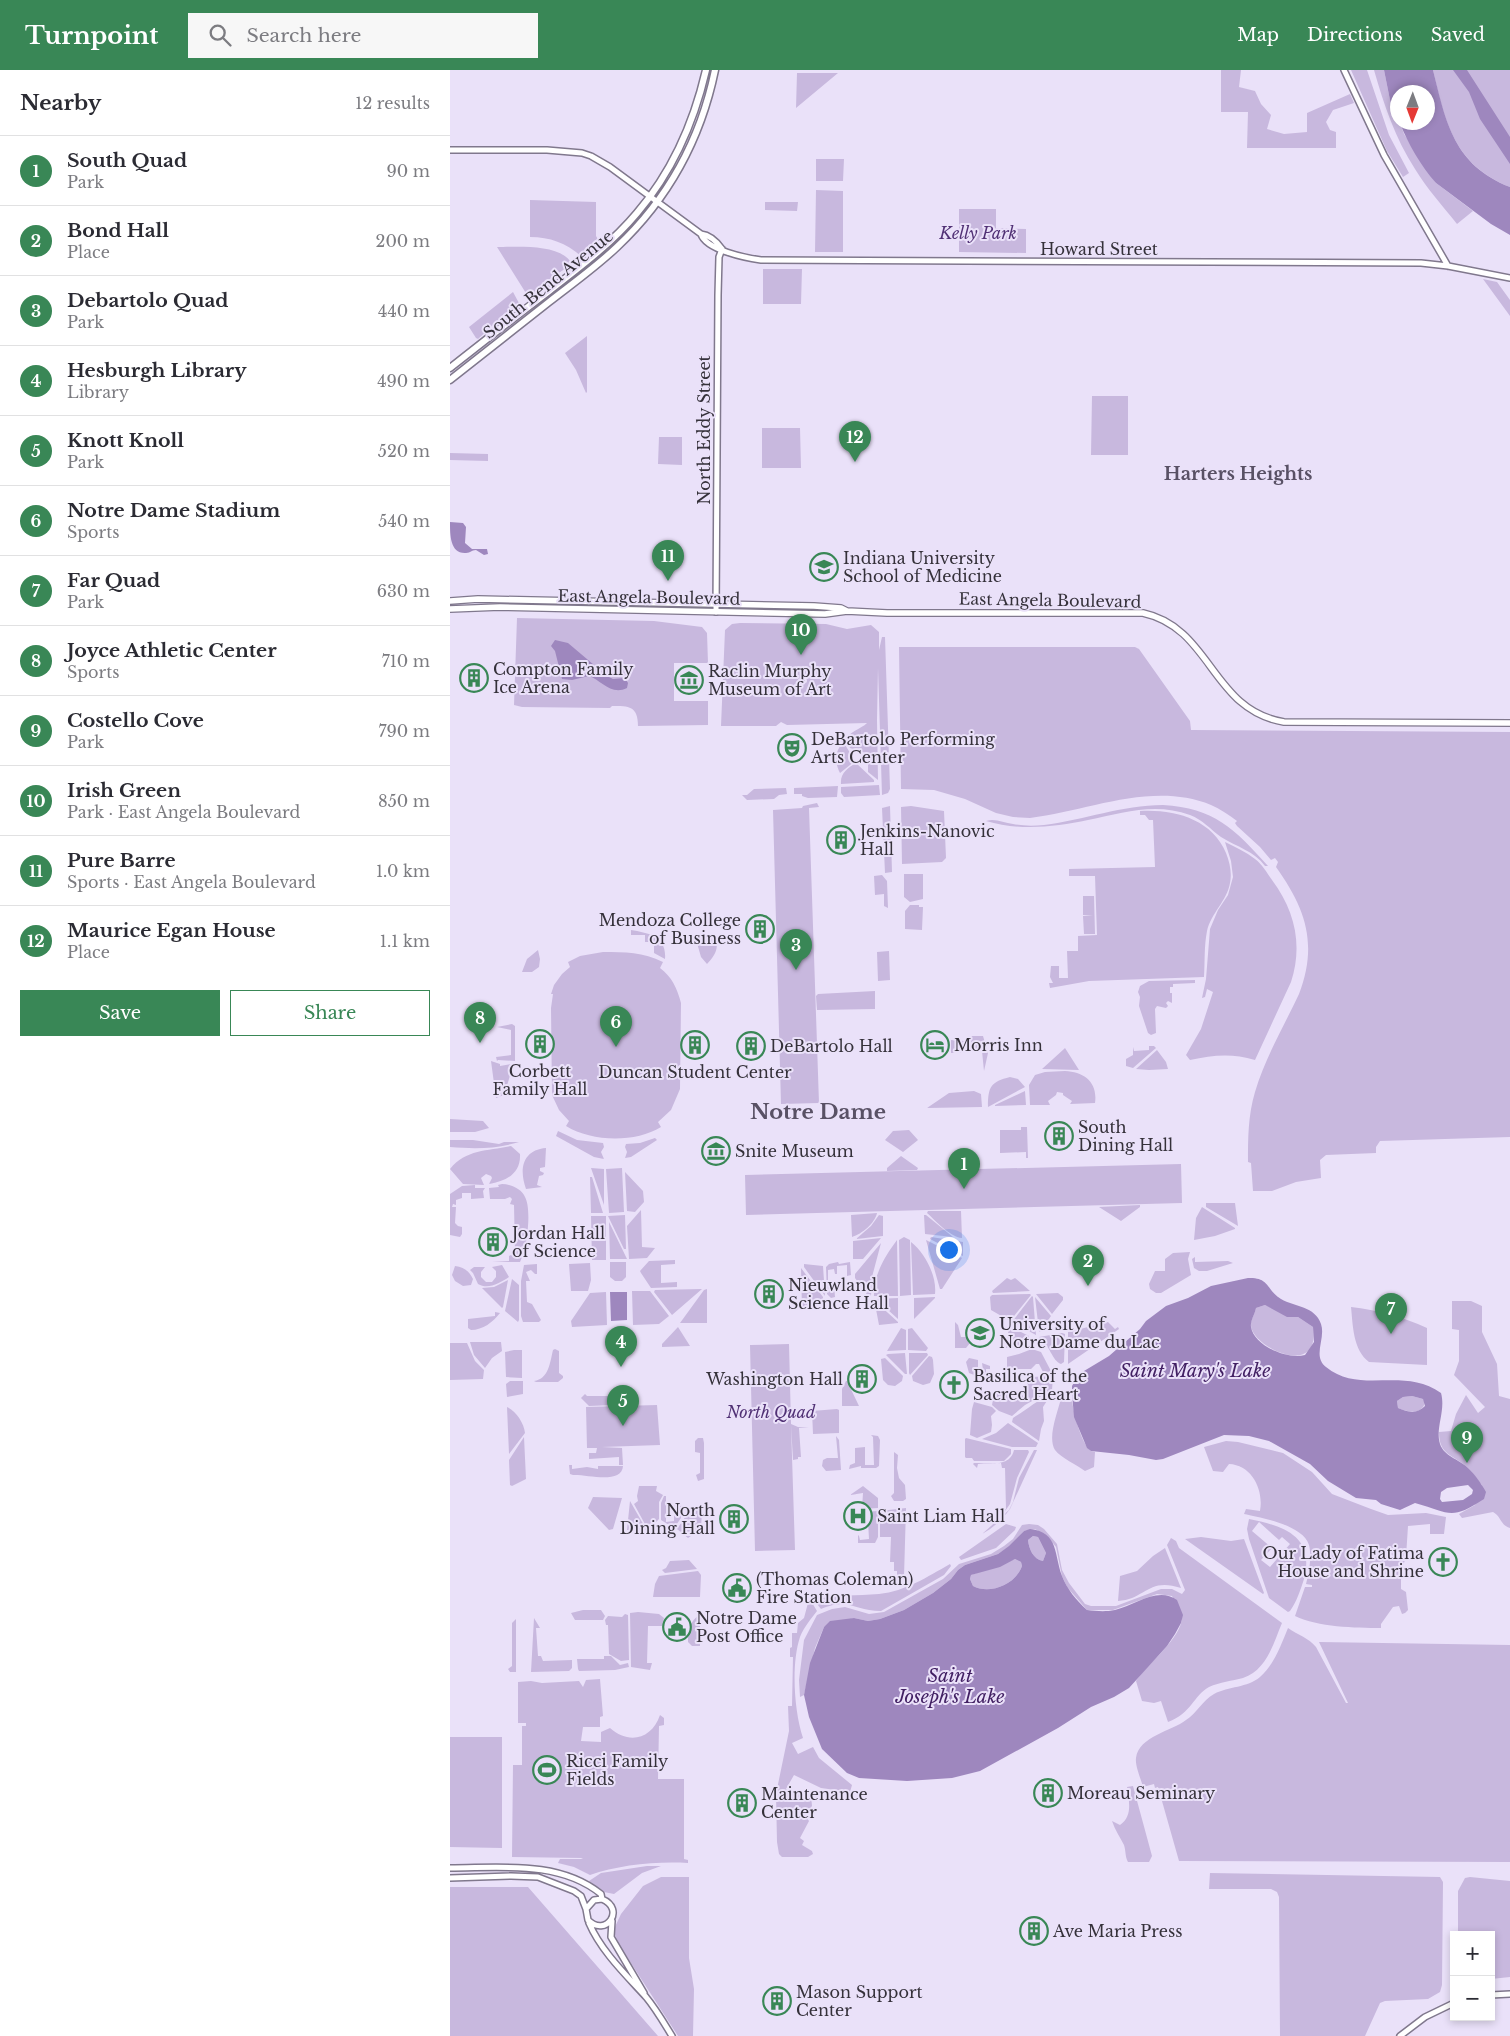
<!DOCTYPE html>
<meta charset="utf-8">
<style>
:root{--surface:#fff;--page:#f7f7f7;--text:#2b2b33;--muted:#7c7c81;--line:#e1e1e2;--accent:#398756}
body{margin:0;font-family:"Libre Baskerville",serif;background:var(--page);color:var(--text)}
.controls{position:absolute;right:15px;bottom:15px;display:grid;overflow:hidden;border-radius:0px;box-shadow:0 2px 8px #0003}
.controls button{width:45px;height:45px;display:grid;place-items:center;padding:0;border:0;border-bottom:1px solid var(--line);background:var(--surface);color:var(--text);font:25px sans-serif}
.compass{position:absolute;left:940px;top:15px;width:45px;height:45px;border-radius:50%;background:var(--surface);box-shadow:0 2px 8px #0003;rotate:181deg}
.you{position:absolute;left:498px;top:1179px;width:18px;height:18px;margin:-12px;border:4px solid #fff;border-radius:50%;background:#1a73e8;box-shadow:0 0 0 8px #1a73e833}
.badge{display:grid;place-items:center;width:32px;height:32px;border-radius:50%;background:var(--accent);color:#fff;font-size:16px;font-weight:700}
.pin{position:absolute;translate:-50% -41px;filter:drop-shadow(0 1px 2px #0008)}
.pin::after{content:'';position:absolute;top:26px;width:18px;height:15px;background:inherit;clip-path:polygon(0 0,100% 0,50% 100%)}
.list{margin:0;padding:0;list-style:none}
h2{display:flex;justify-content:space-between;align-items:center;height:65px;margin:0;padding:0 20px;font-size:21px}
h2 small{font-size:16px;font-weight:400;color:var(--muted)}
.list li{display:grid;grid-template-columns:32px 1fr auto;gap:15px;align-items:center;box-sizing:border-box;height:70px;padding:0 20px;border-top:1px solid var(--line)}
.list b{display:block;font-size:19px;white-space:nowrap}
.list p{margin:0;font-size:16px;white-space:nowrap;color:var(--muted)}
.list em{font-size:16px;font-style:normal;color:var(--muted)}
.actions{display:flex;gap:10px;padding:15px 20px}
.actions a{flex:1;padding:11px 0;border:1px solid var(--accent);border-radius:0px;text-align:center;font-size:18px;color:var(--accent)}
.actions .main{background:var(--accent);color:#fff}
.icon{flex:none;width:28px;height:28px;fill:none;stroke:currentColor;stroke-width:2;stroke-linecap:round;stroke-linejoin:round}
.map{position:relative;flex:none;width:1060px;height:1966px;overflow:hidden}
header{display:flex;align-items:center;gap:30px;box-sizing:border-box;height:70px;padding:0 25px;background:var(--accent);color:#fff}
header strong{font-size:24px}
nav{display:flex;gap:28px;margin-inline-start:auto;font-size:18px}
.search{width:350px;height:45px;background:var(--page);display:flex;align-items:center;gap:12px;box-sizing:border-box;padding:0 18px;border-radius:0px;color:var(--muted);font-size:19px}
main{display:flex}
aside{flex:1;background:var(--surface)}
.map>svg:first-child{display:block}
.green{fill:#c8b8de;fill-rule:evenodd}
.water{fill:#9e87be;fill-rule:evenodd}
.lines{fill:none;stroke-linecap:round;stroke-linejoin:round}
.tertiary-casing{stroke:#80788d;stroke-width:8}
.secondary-casing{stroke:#80788d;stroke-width:8}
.primary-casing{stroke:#80788d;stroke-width:9}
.tertiary{stroke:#fff;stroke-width:5}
.secondary{stroke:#fff;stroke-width:5.5}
.primary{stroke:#fff;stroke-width:6}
.labels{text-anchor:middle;stroke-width:4;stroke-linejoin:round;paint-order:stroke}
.park-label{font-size:16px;font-style:italic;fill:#513175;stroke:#eae1f9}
.street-label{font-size:16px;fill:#35313a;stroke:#eae1f9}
.poi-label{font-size:16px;fill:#35313a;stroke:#eae1f9;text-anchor:start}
.neighbourhood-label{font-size:18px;font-weight:bold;fill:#595165;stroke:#eae1f9}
.water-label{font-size:18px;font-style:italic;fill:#422063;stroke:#eae1f9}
.district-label{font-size:21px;font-weight:bold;fill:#595165;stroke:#eae1f9}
</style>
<header>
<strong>Turnpoint</strong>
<div class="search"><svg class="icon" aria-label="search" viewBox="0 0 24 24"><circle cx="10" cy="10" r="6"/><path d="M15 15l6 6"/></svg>Search here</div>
<nav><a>Map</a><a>Directions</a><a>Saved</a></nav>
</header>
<main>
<aside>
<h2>Nearby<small>12 results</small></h2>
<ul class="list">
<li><span class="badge">1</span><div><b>South Quad</b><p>Park</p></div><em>90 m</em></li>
<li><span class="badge">2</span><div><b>Bond Hall</b><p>Place</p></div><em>200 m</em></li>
<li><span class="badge">3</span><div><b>Debartolo Quad</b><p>Park</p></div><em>440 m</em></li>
<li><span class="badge">4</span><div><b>Hesburgh Library</b><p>Library</p></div><em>490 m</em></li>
<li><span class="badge">5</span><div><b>Knott Knoll</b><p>Park</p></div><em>520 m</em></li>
<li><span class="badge">6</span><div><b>Notre Dame Stadium</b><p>Sports</p></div><em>540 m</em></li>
<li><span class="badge">7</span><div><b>Far Quad</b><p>Park</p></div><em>630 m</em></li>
<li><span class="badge">8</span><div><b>Joyce Athletic Center</b><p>Sports</p></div><em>710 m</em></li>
<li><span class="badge">9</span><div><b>Costello Cove</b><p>Park</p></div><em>790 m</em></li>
<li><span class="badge">10</span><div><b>Irish Green</b><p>Park · East Angela Boulevard</p></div><em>850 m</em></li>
<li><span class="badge">11</span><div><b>Pure Barre</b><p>Sports · East Angela Boulevard</p></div><em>1.0 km</em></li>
<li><span class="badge">12</span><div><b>Maurice Egan House</b><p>Place</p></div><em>1.1 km</em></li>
</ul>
<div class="actions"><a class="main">Save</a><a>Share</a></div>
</aside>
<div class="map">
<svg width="1060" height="1966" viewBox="0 0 1060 1966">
<rect width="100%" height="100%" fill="#eae1f9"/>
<path class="green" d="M771,0H791L789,17L805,21L811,34L821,45L817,59L834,64L857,62V43L900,24L904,33L883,40L876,52L880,60L886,62V78H797L798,42H771Z
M901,0H917L939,65L959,103L953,107L937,81Z
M924,0H934L940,30L947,47L948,52L950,53L954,64L986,113L1023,141L1007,154C993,136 977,119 965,99C945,68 934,35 924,0Z
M983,0H1060V117C1005,95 995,53 983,0Z
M347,3H388L346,38Z
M366,89H394L393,111H366Z
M366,120L393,121V182H365Z
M80,130L146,132V166L149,171L131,186C116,173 100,167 80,167Z
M315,132H348L347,141L315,140Z
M509,139H546V158L576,159V183L509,182Z
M47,177C67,177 111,173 122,194L94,213L79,228Z
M313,199H352L351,234H313Z
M1033,209L1047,212L1060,230V246Z
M63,222L70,235L54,245L28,269L26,268L19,257Z
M137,266V322L136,323L126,300L115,283Z
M642,326H678V385H641Z
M312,358H350L351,398H312Z
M209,367H232V395L208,394Z
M0,383L38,384V391L0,390Z
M67,548L204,551L252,557L257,563L258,593H224V631H258V655L188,656C188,636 179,636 162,636L160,638L72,637L64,635Z
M290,553L376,554L397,559L421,555L429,562V580L432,567H435L440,719L438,723L432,725L428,598L427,650L428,710L418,702V687L416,683L400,678L396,670C398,662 411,659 417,653L337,655L331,652L326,656H271L275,560L282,554Z
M449,577H685L689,579L740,651L741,660L1060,662V1067L930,1071L926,1077V1083L876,1085L870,1090L871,1108L846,1112L822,1121H803L801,1093L798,1092C798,1069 798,1045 805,1022C815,988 834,956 849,924C868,874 856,839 826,797L828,792L825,788L821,790L810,777L787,756L785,753L787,751C779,745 770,739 761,735C702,711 639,741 580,748L563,747L546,743L515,729L484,720L451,719Z
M394,673L405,691L390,703C385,694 384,679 394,673Z
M406,693L424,710V712L391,714C390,703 398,698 406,693Z
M429,715L430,725L394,727L391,723V717Z
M388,716L387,727L358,728L352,726V724H344V718Z
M336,718L337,724L329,725L324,729L297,730L292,725H297L304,719Z
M367,733L369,737L359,738L369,1033L331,1034L323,740L352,738L353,736Z
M713,735C764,738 785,759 818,796H815C804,781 787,777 771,767C760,759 753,750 740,745C705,732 673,743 638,750C605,757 569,761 536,751C545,748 554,753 563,754C573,756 583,756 594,755C634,750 672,735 713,735Z
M440,736L442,802L435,803L432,738Z
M461,736L494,741L496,788L492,792L452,794L451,737Z
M690,741C724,739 762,749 776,783C780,793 782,803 780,813C777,831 761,843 757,861C754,876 755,892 754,907L639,911L600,918L599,913H603L600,907L601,896H609V908H618L617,881H628V866L647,865L645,806H619V799L705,797L703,750H699L695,745H690Z
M775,772C785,777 796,782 805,789C812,794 817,803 822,810C845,841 853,875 841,912L805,990C782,983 763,985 740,990L736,985L751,959L763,922L757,919L755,927L752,928L756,909L760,859L768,840L778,825L783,807L781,791Z
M454,804H473V829L460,832L454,827Z
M432,805L437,811L438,838L434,836V824L425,825L424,806Z
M633,826H644L645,864H634L633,846L643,845H633Z
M460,835H469V837H473L472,860L455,859V841Z
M181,860C198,863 217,866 215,889L204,883V872H195V865H181Z
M262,868L266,871C269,880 263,888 257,894L251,887L247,873Z
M88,880L90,889L89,897L82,902H72L77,889Z
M439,881L440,910L428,911L427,882Z
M153,882C175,882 193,882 213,892L210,898C222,907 227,918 231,933L230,1019L221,1040L208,1052L211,1057C185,1073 142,1072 116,1056L119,1051L109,1040L102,1025L101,938L103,924H101L104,915L112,904L120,897L118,892L130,886Z
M745,910V913L723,914V917H720V923H722V933L718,931L716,933L718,936L716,938L707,936L705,939L706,963L701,965L698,963L689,936L690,927L688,922L690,916L699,911Z
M425,921V939L367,940L366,926L368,924Z
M62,954L65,956V991L48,990L47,991L46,987L61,985V960L47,957Z
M522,966H533L538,983L534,1001L532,981L501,983V970L514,971Z
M699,976H704L706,978L683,998L676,996V989L683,985V977L684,981L699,980Z
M615,978L629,1000L592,999L614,979Z
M707,980L716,992L718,999L699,1000L686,999Z
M41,991L50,994V996L61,994L63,996L54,1025L46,1028Z
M615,1001C634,1002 648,1012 645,1033L620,1034L622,1031L613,1025V1023L607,1022L606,1025L598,1031L600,1035H580L579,1015L585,1005L595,1002Z
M560,1007L568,1009L575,1017L538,1037C538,1016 541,1012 560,1007Z
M524,1021L531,1024L532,1037L477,1038L499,1023Z
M575,1021L576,1035L545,1036V1035Z
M0,1049L33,1051L39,1058L25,1062H0Z
M571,1057H577L578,1088H576V1082L550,1083V1060H571Z
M459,1060L468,1070L453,1082L435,1070L443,1061Z
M108,1061L127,1070L153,1073L154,1077L151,1082L154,1089L144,1087L106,1066Z
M205,1068L207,1070L181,1087L175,1088L177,1082L175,1077L176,1074L190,1073Z
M0,1070H23L49,1074L54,1072H69C46,1079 25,1079 0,1077Z
M61,1076L70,1084C71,1103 57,1111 39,1114L42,1108L41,1106L36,1104L31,1108L34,1115L13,1114L0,1099C16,1079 38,1081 61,1076Z
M96,1078L95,1097L90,1098V1101L94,1103L93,1105L89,1106L87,1115L92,1117L76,1119C69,1100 72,1080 96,1078Z
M451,1086L468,1098L467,1100L437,1101V1098Z
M731,1094L732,1133L296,1145L295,1105Z
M141,1098L154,1099V1135Z
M172,1098L174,1142L159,1143L156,1099Z
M175,1102L193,1121L194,1132L185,1142L177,1141Z
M140,1107H142L153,1143H141Z
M52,1114C61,1114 72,1119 75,1127C82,1139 77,1180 70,1192H42L59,1191V1186L65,1183L64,1135L60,1134L62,1129L60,1127L55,1129H40L39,1118L49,1117L48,1115Z
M25,1115V1118H35L33,1121L34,1128L21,1129V1123H12V1128L6,1130V1135L3,1134L2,1137H6L5,1153L8,1156L12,1157V1164L10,1167L0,1165V1124L12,1116Z
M756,1133H785L788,1156L756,1137Z
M690,1135V1137L671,1151L649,1137Z
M752,1137L785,1158V1159L765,1166L744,1170L746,1148Z
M191,1140L192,1177L205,1178L197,1188L179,1189L177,1156Z
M478,1141H511L512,1168C500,1167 486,1151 477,1143Z
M427,1143C425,1153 412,1164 402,1167L401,1145Z
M175,1145L176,1179H174L158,1146Z
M429,1145L433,1146V1166L406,1169L421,1156Z
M474,1145H476L503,1167L475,1164Z
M141,1146H156V1190H142Z
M159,1152L177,1189H160Z
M454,1167L460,1170L461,1225L450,1226L449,1170Z
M481,1167L513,1172V1186L480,1169Z
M431,1168L413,1189H403V1171Z
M447,1170L448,1226H424C423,1206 435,1186 447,1170Z
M476,1170L512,1188L492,1219H490Z
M461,1172C475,1183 487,1206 485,1224L463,1225Z
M431,1173L422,1207L421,1226H418L405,1208V1204Z
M740,1182L738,1189L741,1205L711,1223H706L700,1219L699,1214L705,1201H715V1189L723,1183Z
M745,1187V1192L778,1191L783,1193L757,1201H749L744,1198L742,1189Z
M225,1190V1194L211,1195V1213L227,1212V1217L201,1218L191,1203L190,1201L199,1191Z
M176,1192V1207L172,1211H165L160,1207V1192Z
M388,1192L389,1194L400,1192L401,1205L397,1206V1195L387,1196V1204H385L384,1199L378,1200V1215H384L385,1227L381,1228L377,1224L376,1197L379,1194Z
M140,1193L141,1210L138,1221H121L119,1194Z
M87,1194V1204H85L81,1200L76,1202L80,1211H76L77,1232L82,1234L91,1250L89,1252H73L71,1246V1211L74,1195Z
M354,1194L373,1196L375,1226L354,1197Z
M52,1195L59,1207C50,1213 38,1220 28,1214L23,1203L20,1200L24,1197H35L31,1202V1207L36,1212H42L46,1207V1201L42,1197Z
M5,1196C14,1197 19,1201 23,1209L21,1215L13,1216L5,1211L2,1205Z
M351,1198L373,1227V1234L362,1240L352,1239Z
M557,1208L561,1210L565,1208L580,1221L543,1223L542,1221Z
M62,1209L69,1215V1250L68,1252L55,1241Z
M58,1210L53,1237L52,1238L32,1218L44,1217Z
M252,1219L222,1245L204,1222L205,1220Z
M257,1219V1253H230L254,1220Z
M182,1221H200L219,1246L209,1254L183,1255Z
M156,1222L157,1255L122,1257L121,1251L140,1223Z
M608,1223L613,1227V1230L602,1244L586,1224Z
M542,1225L580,1224L581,1225L560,1251L541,1240L540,1227Z
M582,1226L583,1227L586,1265L562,1252Z
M485,1227V1228L464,1249V1228Z
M585,1227L601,1246L590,1262L589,1261Z
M448,1228V1249L426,1229Z
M1002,1231H1021L1032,1236V1262L1047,1294L1049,1326L1060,1329V1458C1050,1455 1051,1446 1043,1442L1012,1448L1009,1444L1025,1435L1032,1415C1026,1409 1023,1402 1017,1397C1002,1384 989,1385 989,1362L1001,1361L1006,1344L1016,1325L1028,1343L1035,1337L1004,1305L1009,1291V1260L1002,1259Z
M427,1233L448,1252V1253L429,1255L425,1234Z
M815,1235L844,1247H848L863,1257C871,1309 803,1278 801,1256C800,1250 805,1244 806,1238Z
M901,1237C927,1240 953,1247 977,1258V1295L919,1292C903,1280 903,1256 901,1237Z
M45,1242L50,1243C43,1252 33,1260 21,1260L18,1258V1249L45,1246Z
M505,1252L508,1255L511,1267H530L534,1265L529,1272L520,1273L516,1278H505Z
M658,1252L665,1259L668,1257L669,1259L618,1294V1262Z
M559,1256L579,1266L578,1270L568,1276L556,1278Z
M228,1257L240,1276L212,1277V1274Z
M451,1258L456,1260V1280L437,1281Z
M462,1258L478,1278L476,1281L458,1280V1259Z
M612,1263L615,1264L614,1292L611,1294C602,1291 600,1275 589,1267Z
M20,1272H51L52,1281L42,1288L35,1298L24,1285Z
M0,1273H17L25,1291L34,1300L33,1309L0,1310Z
M339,1274L341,1354L348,1357L359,1358H349L351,1387H348V1389L343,1390L341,1355L345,1480L305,1481L300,1275Z
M105,1279L109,1281V1303L113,1306V1308L108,1312H86L84,1311C99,1309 100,1292 103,1280Z
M582,1279L591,1282L602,1303L593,1302L589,1294H586L581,1299H560V1297H557V1287L569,1284Z
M64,1280H72V1308L56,1307L55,1282Z
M455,1283L457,1304H455L436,1285L438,1284Z
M459,1283H477L478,1285L460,1305L459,1303Z
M479,1286L482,1287L483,1290L484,1304L480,1313L473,1315L463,1311L462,1306Z
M435,1288L453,1306L452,1311L445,1316L438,1315L433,1310L431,1289Z
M519,1288L528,1290V1299L530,1301L533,1300L532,1293L540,1296V1299H536V1306H527L519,1303L516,1292Z
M603,1306L602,1320L575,1335L562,1346L549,1341L542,1335L544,1324L556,1320C564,1321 569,1330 577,1323V1313H581L582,1307Z
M60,1311H73V1324L57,1327L56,1314Z
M396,1311H397L409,1336H392V1319Z
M602,1323L593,1337L594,1351L591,1359L589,1371L562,1352L563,1348C576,1340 588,1330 602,1323Z
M135,1324L137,1326H168V1327H163V1335L139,1336L131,1328Z
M962,1326L973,1329L975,1332C972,1346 957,1342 948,1338L947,1331L953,1327Z
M611,1328L622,1331C624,1344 631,1373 641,1381L645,1382L644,1397L635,1401C627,1395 611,1388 605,1380C597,1367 608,1342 611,1328Z
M524,1332L542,1337L546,1341L541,1346L542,1355L541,1362L527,1368L520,1365L522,1339Z
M207,1335L210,1375L152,1377L172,1378L173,1395H169V1387L139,1389V1383H146L147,1378H137L136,1337Z
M57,1337C66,1341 74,1353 75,1363L59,1384Z
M387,1339L389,1340V1363L363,1364L362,1341Z
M558,1353L588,1373L586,1377H562L532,1369L546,1363Z
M421,1365L428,1366L430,1370L429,1396L426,1398H411V1396L399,1399L400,1395L405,1393V1378L415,1377V1395H424L423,1367Z
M386,1366L389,1370L391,1400L376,1401L372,1396L373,1390L377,1388H388Z
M74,1367L76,1409L62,1416L60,1415L59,1390Z
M248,1368H253L254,1373V1409L248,1411L246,1405L250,1403V1383L245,1382V1371Z
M516,1368L561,1379V1384L554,1391H524L522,1388H516L515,1387V1369Z
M776,1371L788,1372L833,1383L862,1402L882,1424L921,1439L938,1445L976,1443L996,1447L994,1464H980V1454L958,1456L956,1487L951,1502V1519L956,1522L958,1540L955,1543L952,1544L949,1536L943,1537L931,1554V1558C905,1558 868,1557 845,1546L855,1517H862V1515L856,1514C859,1502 862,1487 859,1475C853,1455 812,1448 794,1444L796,1439L810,1441C814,1420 802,1395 779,1394L773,1402L763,1401L754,1377Z
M564,1380H578L579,1382L567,1408L560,1434L553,1444L551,1440L556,1439L555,1398H552L551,1393L528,1394L527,1398L523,1394L524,1393C538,1393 560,1398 564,1380Z
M584,1380H587L560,1439C553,1449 543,1458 532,1464L559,1440L563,1432L569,1408Z
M444,1382L448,1385L447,1398L449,1408L455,1415L456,1429L453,1431H444L441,1426L444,1423Z
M119,1395H122V1399L137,1397L148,1399V1396H173C172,1415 136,1404 123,1405L120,1404Z
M189,1416H207L206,1421L213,1425L209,1432V1449L200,1458L196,1456L184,1434L188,1431L187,1426Z
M413,1416L428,1428V1438L412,1439L413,1423L400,1425Z
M214,1426H216V1452L224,1451V1435L232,1436L231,1448L224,1458L211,1450V1433Z
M143,1427L172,1428L163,1459L159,1460L138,1438Z
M180,1431L196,1459V1460H177Z
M456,1438L454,1507H447V1501H444V1492H440L441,1467H430V1441Z
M240,1440H252L251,1459L238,1468L227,1459Z
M428,1441V1467L425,1473H408V1465L409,1466L410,1470L419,1469L418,1451H412V1442Z
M799,1449C834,1456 865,1466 854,1509C850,1521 847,1531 840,1541L838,1542L819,1528L799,1469L797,1459ZM809,1452L829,1470L832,1467L840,1474L820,1497L811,1490L822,1478L802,1461Z
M556,1454L566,1457L565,1460L546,1478L511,1490L509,1487Z
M579,1454L588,1455L594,1459L607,1474L612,1500L619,1513L635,1534L641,1536H666L711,1519H722L732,1524L735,1520L717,1475L721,1468L726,1471L729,1478L832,1553C823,1574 817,1600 793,1608C782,1611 770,1612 759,1617C743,1626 742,1643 718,1652L711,1631L704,1633L692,1631L686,1611C697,1594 732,1568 732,1547C732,1540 725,1532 722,1526L707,1524L663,1540H637L617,1517L612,1506L606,1477L598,1467L585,1459L574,1461L560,1476L548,1484L515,1495L508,1500L501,1509L483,1523L454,1540L430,1549L418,1551L404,1548L374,1557L365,1578L354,1625L350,1627L349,1610L354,1570L367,1545L382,1539L395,1537L419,1544L434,1542L493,1509L509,1494L541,1484L554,1476L563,1469L572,1455Z
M583,1466L588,1467L596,1483L593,1491C583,1489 579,1479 578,1470Z
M751,1467L781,1471L794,1469L814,1523L813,1524L735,1469Z
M715,1478L731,1518C698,1507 696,1529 668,1531L670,1506L687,1501L703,1486Z
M565,1489L571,1492L572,1496C566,1514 540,1525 523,1516L520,1509L521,1505Z
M239,1490L247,1499L215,1503L212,1500L216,1498L220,1491Z
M500,1494L501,1496L494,1505L431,1541C406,1541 398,1527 371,1539L364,1530C386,1524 407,1526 429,1524C456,1521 477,1507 500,1494Z
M248,1501L251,1505L250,1527H203L205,1514L209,1506Z
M361,1531L367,1541C361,1549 354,1557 350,1567C341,1594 344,1641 353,1668L342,1673L348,1684L363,1677L369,1688L402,1715L400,1722L371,1718L344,1705L336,1719L341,1724L361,1725L362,1736L355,1745L359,1751L350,1768L354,1771L352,1775L362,1781L363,1784L358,1787H332L329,1784L327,1772L326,1724L339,1661L338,1636H342L343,1587H340V1578L342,1577V1563H347L348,1553L354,1548L358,1533Z
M133,1540H151L155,1546L153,1550H125L121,1543Z
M188,1542L209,1544L214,1548L212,1556H198L197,1593H202L200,1600L181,1597L180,1543Z
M175,1544L178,1545L179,1590L171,1591L159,1584L158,1555H156L155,1550L158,1546L172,1547Z
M250,1544V1576H242L238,1572C238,1558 240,1552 250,1544Z
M84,1548L90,1558H86L88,1586H91L93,1591L122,1590V1598L119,1601L81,1602Z
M66,1549V1602H60L58,1599L62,1596V1553Z
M838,1558C848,1565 859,1568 866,1577L896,1633H898L869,1572L1060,1575V1792L729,1791L708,1717L705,1718L704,1714L693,1717C691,1709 685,1696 686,1688C689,1666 722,1661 736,1650C747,1643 752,1631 764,1624C779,1616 797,1618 810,1607C824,1595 831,1575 838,1558Z
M154,1586H161L170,1595L178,1593L179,1597L165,1600L129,1601L128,1599L127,1589H154Z
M150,1609L153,1646L150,1647V1657H133L131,1671L151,1672V1662L160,1658C179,1675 202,1669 210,1645L214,1648V1655L209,1656L208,1709H234V1789L238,1790V1793C207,1791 168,1795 140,1805L124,1797L108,1793L110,1789H131L133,1788L62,1787L63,1695H72V1656H76V1653H68V1612L81,1611L92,1613L129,1611L133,1617L136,1610Z
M0,1667H52V1778L0,1777Z
M683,1716L702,1786L699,1792H678C675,1787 676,1781 674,1775C670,1767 665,1760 662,1751L670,1755C683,1746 679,1731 677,1717Z
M197,1796H211L192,1803L164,1824L154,1822L139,1811L151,1803Z
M760,1803L990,1807L993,1812L992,1915L990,1922L978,1929L935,1931L930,1933L915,1966H830L829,1827L827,1822L821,1819H759Z
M211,1807H239V1888L244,1919L243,1966H228L166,1870L164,1859L171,1844L193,1816Z
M1020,1807L1060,1811V1907L1041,1909V1865H1008V1821L1015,1808Z
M0,1817H78L208,1966H0Z"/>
<path class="water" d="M934,0H983C996,53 1004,95 1060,117V165L1041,154L986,113C971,96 958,74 950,53L978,52V22H948L947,47L940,30Z
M1003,0H1017L1060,67V94L1030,49L1019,22Z
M0,452L13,453L16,457L15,473L22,479H37L38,484L34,485L26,480C21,480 21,483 16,483C0,484 0,465 0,452Z
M105,570L118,573L157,606L163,609L175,608L178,613L177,618C161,626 151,610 139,606L122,610L112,609L105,581L101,576Z
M798,1208C820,1207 816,1220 831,1229C845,1237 865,1236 871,1254C876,1269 862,1286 876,1297C910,1325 953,1296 991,1323C996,1341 985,1358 990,1374C994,1386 1008,1389 1017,1397C1024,1403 1031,1413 1036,1422L1034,1429C1000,1451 1001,1443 965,1433L950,1440L931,1434L926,1430L906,1428L878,1411L860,1394L819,1371L799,1366L774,1365L713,1389L706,1390L679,1385L641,1381L637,1378L624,1347L622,1323V1316L629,1304L659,1286L690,1259L696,1251L716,1236L738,1228L761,1216ZM815,1235L837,1247H848L863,1257L864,1272L855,1285C838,1290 804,1276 801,1257C800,1251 805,1244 806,1238ZM962,1326L973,1329L975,1336C966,1345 958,1342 948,1338L947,1331L953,1327ZM1018,1415L1023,1420L1022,1424L1013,1430L992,1432L990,1429L991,1422L997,1418Z
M160,1222H177V1250L161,1251Z
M580,1459C609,1462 604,1485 612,1506C617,1519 626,1530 637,1540C646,1541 655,1542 665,1540C685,1535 708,1516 727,1530L733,1545L731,1553L725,1564L717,1576L679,1618L664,1627L641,1637L608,1658L530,1701L502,1708L457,1711L409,1708L397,1703L372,1679L359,1647L354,1625L360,1593L374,1557L380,1551L404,1548L418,1551L430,1549L454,1540L483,1523L501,1509L508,1500L515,1495L548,1484L559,1476L574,1461ZM583,1466L588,1467L596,1483L593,1491C583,1489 579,1479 578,1470ZM565,1489L571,1492L572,1496C566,1514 540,1525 523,1516L520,1509L521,1505L550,1497Z"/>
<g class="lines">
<defs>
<path id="tertiary" d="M894,0L934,85L998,196
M0,80H97L132,83L141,86L160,97L251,164
M272,179C267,172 260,165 251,164C256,180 296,188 311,190L971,193L998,196L1060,208
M266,542L268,225L269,187L272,179
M0,1798C51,1798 109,1790 151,1824L152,1829C176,1839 156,1868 138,1850L136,1839L144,1830L152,1829
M0,1808L61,1806L88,1807L124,1821L131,1826L136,1839
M162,1851L161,1867L194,1923
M139,1853C151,1881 176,1905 196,1927C206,1939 214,1953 222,1966
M1041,1925L1060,1924
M950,1966L975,1947L1004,1933"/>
<path id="secondary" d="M0,531L28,529L364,536L391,538L397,541
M0,539L50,537L375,544L397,541L437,543H693C762,558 761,640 834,652L1060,653"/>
<path id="primary" d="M0,298C33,272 66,246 99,221C130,197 162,173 187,143C222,102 244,52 256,0
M0,310C33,284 66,258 99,232C122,214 146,197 167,177C218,129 251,68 265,0"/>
</defs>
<use href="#tertiary" class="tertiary-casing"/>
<use href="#secondary" class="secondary-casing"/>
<use href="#primary" class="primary-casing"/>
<use href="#tertiary" class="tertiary"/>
<use href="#secondary" class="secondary"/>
<use href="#primary" class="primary"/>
</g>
<defs>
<symbol id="university-ring" viewBox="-11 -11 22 22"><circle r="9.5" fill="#eae1f9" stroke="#398756" stroke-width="1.5"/><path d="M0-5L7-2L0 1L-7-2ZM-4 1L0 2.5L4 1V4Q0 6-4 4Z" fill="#398756"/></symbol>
<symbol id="building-ring" viewBox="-11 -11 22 22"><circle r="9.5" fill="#eae1f9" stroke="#398756" stroke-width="1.5"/><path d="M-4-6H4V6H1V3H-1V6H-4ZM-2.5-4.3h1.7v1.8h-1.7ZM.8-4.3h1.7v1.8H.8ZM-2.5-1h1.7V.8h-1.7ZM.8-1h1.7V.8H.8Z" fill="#398756"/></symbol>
<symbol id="museum-ring" viewBox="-11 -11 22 22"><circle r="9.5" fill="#eae1f9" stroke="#398756" stroke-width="1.5"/><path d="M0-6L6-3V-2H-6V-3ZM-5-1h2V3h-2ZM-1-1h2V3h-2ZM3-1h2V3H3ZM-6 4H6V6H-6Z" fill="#398756"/></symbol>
<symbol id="theatre-ring" viewBox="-11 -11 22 22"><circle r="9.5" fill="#eae1f9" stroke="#398756" stroke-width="1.5"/><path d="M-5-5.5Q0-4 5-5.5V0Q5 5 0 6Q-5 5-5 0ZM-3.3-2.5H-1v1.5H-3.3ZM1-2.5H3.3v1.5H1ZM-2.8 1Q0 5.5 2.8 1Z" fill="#398756"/></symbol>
<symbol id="hotel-ring" viewBox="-11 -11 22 22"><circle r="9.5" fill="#eae1f9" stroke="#398756" stroke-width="1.5"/><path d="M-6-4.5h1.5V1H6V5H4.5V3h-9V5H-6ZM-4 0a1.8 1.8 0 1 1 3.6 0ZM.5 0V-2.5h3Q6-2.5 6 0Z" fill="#398756"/></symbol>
<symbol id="church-ring" viewBox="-11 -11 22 22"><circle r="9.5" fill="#eae1f9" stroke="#398756" stroke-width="1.5"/><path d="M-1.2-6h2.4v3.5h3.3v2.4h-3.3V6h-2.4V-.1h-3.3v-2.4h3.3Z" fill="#398756"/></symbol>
<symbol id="hospital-ring" viewBox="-11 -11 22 22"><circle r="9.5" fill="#eae1f9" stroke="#398756" stroke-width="1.5"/><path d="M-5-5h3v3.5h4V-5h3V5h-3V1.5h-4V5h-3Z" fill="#398756"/></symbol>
<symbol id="civic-ring" viewBox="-11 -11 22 22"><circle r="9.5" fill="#eae1f9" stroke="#398756" stroke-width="1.5"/><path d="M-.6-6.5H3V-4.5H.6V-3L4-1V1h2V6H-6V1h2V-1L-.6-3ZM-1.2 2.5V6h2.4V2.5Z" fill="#398756"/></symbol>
<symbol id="stadium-ring" viewBox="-11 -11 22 22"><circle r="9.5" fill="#eae1f9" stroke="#398756" stroke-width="1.5"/><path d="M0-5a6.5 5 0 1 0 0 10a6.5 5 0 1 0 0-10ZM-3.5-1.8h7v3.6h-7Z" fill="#398756"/></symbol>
</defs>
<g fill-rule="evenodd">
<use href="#university-ring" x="358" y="481" width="32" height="32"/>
<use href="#building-ring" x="8" y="592" width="32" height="32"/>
<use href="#museum-ring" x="223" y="594" width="32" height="32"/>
<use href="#theatre-ring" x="326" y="662" width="32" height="32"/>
<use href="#building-ring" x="375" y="754" width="32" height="32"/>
<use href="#building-ring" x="294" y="843" width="32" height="32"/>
<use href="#building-ring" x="74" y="958" width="32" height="32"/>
<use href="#building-ring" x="229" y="959" width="32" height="32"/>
<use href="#hotel-ring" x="469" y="959" width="32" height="32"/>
<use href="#building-ring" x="285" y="960" width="32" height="32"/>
<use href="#building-ring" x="593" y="1050" width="32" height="32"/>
<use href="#museum-ring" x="250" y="1065" width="32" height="32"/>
<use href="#building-ring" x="27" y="1156" width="32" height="32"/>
<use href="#building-ring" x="303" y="1208" width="32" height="32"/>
<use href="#university-ring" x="514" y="1247" width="32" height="32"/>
<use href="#building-ring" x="396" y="1293" width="32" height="32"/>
<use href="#church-ring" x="488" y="1299" width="32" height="32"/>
<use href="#hospital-ring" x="392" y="1430" width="32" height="32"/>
<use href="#building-ring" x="268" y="1433" width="32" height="32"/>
<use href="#church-ring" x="977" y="1476" width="32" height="32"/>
<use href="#civic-ring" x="271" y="1502" width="32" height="32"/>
<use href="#civic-ring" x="211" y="1541" width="32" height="32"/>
<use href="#stadium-ring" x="81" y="1684" width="32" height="32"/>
<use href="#building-ring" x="582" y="1707" width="32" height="32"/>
<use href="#building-ring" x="276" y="1717" width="32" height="32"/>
<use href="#building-ring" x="568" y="1845" width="32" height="32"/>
<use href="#building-ring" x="311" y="1915" width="32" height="32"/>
</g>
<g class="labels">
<g class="park-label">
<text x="528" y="169">Kelly Park</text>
<text x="321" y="1348">North Quad</text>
</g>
<g class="street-label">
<text x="649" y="185">Howard Street</text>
<text transform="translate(98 214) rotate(-39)" y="6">South Bend Avenue</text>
<text transform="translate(254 360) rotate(-90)" y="6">North Eddy Street</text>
<text transform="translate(199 527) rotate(1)" y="6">East Angela Boulevard</text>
<text transform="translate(600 530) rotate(1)" y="6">East Angela Boulevard</text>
</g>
<g class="poi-label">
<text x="393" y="494">Indiana University<tspan x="393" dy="18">School of Medicine</tspan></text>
<text x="43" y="605">Compton Family<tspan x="43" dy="18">Ice Arena</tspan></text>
<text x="258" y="607">Raclin Murphy<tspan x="258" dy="18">Museum of Art</tspan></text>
<text x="361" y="675">DeBartolo Performing<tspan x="361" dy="18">Arts Center</tspan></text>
<text x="410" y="767">Jenkins-Nanovic<tspan x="410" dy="18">Hall</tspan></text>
<text x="291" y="856" text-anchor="end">Mendoza College<tspan x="291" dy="18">of Business</tspan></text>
<text x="504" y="981">Morris Inn</text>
<text x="320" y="982">DeBartolo Hall</text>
<text x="90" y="1007" text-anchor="middle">Corbett<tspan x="90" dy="18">Family Hall</tspan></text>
<text x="245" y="1008" text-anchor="middle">Duncan Student Center</text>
<text x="628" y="1063">South<tspan x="628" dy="18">Dining Hall</tspan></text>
<text x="285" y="1087">Snite Museum</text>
<text x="62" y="1169">Jordan Hall<tspan x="62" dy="18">of Science</tspan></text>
<text x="338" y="1221">Nieuwland<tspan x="338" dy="18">Science Hall</tspan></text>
<text x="549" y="1260">University of<tspan x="549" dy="18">Notre Dame du Lac</tspan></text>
<text x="523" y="1312">Basilica of the<tspan x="523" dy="18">Sacred Heart</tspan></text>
<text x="393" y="1315" text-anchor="end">Washington Hall</text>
<text x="265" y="1446" text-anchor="end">North<tspan x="265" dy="18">Dining Hall</tspan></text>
<text x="427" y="1452">Saint Liam Hall</text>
<text x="974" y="1489" text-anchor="end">Our Lady of Fatima<tspan x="974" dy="18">House and Shrine</tspan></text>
<text x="306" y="1515">(Thomas Coleman)<tspan x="306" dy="18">Fire Station</tspan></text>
<text x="246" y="1554">Notre Dame<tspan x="246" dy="18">Post Office</tspan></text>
<text x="116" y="1697">Ricci Family<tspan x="116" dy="18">Fields</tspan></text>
<text x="617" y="1729">Moreau Seminary</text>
<text x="311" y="1730">Maintenance<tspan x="311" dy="18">Center</tspan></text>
<text x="603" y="1867">Ave Maria Press</text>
<text x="346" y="1928">Mason Support<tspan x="346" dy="18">Center</tspan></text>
</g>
<g class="neighbourhood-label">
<text x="788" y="410">Harters Heights</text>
</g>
<g class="water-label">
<text x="745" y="1307">Saint Mary's Lake</text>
<text x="500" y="1612">Saint<tspan x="500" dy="21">Joseph's Lake</tspan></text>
</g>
<g class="district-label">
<text x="368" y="1049">Notre Dame</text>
</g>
</g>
</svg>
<div class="controls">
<button>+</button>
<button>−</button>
</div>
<svg class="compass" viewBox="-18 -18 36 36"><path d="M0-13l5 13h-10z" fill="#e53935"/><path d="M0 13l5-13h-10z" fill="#7c7c81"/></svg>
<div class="you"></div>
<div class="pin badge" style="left:514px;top:1119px">1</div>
<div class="pin badge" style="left:638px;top:1216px">2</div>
<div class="pin badge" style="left:346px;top:900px">3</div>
<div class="pin badge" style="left:171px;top:1297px">4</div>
<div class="pin badge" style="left:173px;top:1356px">5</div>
<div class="pin badge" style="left:166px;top:977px">6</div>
<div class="pin badge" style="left:941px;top:1264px">7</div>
<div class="pin badge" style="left:30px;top:973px">8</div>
<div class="pin badge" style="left:1017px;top:1393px">9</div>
<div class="pin badge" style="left:351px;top:585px">10</div>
<div class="pin badge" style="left:218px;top:511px">11</div>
<div class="pin badge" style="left:405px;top:392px">12</div>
</div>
</main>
